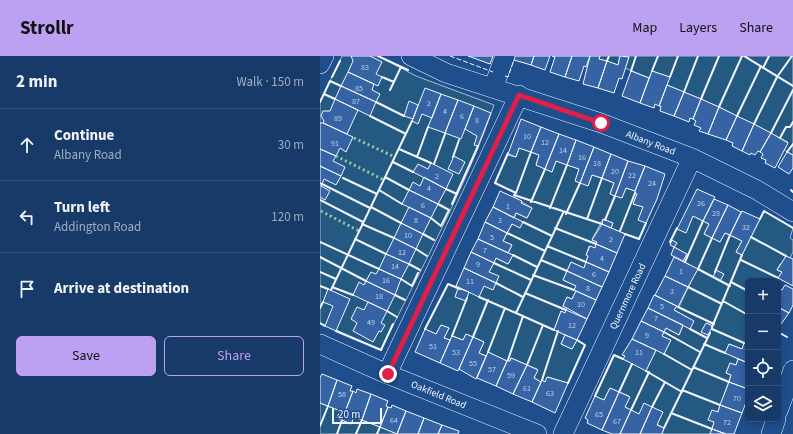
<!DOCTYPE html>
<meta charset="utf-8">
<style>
:root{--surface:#173a69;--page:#244571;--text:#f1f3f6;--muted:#9eadc0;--line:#36547d;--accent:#bca0f2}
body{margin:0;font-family:"Source Sans 3",sans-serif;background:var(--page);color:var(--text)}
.controls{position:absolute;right:12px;bottom:12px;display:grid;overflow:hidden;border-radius:6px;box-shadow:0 2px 6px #0003}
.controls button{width:36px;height:36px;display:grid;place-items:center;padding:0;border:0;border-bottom:1px solid var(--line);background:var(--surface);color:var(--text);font:20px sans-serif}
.scale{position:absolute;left:12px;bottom:10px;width:50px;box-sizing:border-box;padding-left:4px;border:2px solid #f2f6ff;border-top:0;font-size:11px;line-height:14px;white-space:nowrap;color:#f2f6ff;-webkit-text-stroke:3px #1f4e8c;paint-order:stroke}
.stop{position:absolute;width:12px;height:12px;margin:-9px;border:3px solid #e11d48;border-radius:50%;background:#fff}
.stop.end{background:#e11d48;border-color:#fff;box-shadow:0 1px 4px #0008}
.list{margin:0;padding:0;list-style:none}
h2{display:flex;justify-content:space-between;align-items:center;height:52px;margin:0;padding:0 16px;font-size:17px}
h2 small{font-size:13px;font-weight:400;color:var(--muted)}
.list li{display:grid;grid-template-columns:26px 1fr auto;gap:12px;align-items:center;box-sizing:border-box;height:72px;padding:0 16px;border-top:1px solid var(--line)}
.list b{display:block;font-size:15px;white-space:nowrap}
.list p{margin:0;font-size:13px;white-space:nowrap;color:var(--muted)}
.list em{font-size:13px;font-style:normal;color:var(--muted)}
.actions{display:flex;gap:8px;padding:12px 16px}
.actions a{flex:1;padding:9px 0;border:1px solid var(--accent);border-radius:6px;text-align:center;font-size:14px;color:var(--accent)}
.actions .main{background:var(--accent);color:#111}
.icon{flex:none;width:22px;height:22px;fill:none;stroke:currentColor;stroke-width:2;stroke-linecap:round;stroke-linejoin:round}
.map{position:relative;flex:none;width:473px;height:378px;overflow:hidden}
header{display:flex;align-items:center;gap:24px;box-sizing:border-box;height:56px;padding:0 20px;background:var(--accent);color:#111}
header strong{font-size:19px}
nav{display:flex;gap:22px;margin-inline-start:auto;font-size:14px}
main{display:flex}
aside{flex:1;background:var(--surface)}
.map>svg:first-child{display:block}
.green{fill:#245a82;stroke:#a8bbd7}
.building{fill:#3563a3;stroke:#f2f6ff}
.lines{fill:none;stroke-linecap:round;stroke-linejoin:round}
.minor-casing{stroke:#f2f6ff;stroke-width:20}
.minor{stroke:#1f4e8c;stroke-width:19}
.hedge{stroke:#97c8a6;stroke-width:3;stroke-dasharray:2 3;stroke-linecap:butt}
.fence{stroke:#f2f6ff;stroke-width:1;stroke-dasharray:5 2;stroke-linecap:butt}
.wall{stroke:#f2f6ff;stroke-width:2}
.route{stroke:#e11d48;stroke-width:5}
.labels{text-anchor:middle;stroke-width:3;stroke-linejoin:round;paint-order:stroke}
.number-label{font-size:8px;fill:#c3d1e8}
.street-label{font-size:10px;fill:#f2f6ff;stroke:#1f4e8c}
</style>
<header>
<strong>Strollr</strong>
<nav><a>Map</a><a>Layers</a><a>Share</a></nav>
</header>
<main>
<aside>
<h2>2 min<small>Walk · 150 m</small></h2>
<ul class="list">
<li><svg class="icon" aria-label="ahead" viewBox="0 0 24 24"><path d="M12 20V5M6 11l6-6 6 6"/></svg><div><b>Continue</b><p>Albany Road</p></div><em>30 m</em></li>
<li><svg class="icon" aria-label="left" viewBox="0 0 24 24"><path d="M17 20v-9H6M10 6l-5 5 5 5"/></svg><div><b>Turn left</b><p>Addington Road</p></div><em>120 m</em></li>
<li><svg class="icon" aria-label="arrive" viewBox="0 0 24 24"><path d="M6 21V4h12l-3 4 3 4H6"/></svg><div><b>Arrive at destination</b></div></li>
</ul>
<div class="actions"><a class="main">Save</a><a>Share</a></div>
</aside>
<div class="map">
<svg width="473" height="378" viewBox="0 0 473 378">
<rect width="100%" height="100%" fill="#1f4e8c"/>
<path class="green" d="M22,0H58L96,20L174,49C145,134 100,214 61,294L0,267V46Z
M280,0H300L298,9L279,3Z
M307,0H473V99L464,94L468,86L399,51L347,29L349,21L332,15L329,22L305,12L309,1Z
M199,92L219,99L216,109L232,116L236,105L259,113L268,130L272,119L294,127L290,137L301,142L306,132L315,135L317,138L313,148L323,151L319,164L326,167L319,183L291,172L293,167L283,163L272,183L277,186L275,192L269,190L266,199L268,200L264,212L251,206L243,224L256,230V235L252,243L247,241L243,250L247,252L245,257L241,255L234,274L245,279L241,288L252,293L257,284L265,289L248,327L228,321L225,326L222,324L221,326L214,322L217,313L191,302L190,305H187L168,296L166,300L159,297L164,286L146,278L143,284L133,280L130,284L124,282L129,272L121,269L116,278L105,273L128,228L149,236L169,216L176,202L188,208L193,199L188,197L192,189L183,185L192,168L203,166L194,162L196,157L207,162L212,152L194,141L196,137L175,127L187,99L196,101Z
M444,155L473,172L470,182L473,184V196L470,202L466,200L462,208H460L457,214L462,216L457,225H428V283L422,293L409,288L406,297L418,303L416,309L410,307L406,317L411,319L390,378H342L344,372L305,351L309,340L290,332L284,344L275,340L294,299L326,314L336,294L344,298L350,285L342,280L346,272L359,279L367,261L354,254L357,250L359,251L377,213L363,205L367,198L354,191L357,187L351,184L357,173L366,176L373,160L389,168L384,178L400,186L405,177L422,185L416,196L422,199Z
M0,347L20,355L17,362L31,368L34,361L78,378H0Z"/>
<path class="building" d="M31,0H50L62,6L56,18L62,21L58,30L28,16L33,5Z
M148,0H173L170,8Z
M195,0H214L211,9L194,4Z
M214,0H230L225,14L211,9Z
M232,0H252L245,21L230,16L235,1Z
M252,0H270L266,11L264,10L259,25L245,21Z
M270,0H280L279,3L287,5L278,32L263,28Z
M300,0L309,1L302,23L299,22L294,37L278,32L287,5L298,9Z
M311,15L329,22L320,47L302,40Z
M332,15L350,21L339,50L335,48L334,52L320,47Z
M28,16L54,28L52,34L60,38L56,46L21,30Z
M347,29L364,36L354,60L340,55L341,50H339Z
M21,30L56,46L50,60L15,43Z
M105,32L121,38L112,62L102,58L98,68L92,65Z
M364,36L381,43L373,63L370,62L369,66L354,60Z
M121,38L138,44L125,77L108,71Z
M15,43L38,54L27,78L3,67L4,65L1,60L3,55H10Z
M381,43L399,51L388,78L379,75L381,72L374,69L376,65L373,63Z
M138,44L154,50L141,83L125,77Z
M89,45L98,49L93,63L84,60Z
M154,50L171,57L158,90L154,89L157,80L145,73Z
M399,51L417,60L406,84L388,78Z
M417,60L434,68L422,95L412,90L413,87L406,84Z
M201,63L221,71L211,96L199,92L196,101L188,98Z
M0,67H3L33,81L26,96L20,92L16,100L0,93Z
M434,68L451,77L440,96L438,95L435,99L431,97L430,99L422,95Z
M221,71L239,78L225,113L216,109L219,99L211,96Z
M451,77L468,87L455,112L445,107L446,104L441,102L443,98L440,96Z
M239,78L256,84L247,109L236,105L232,116L225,113Z
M256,84L274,91L260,127L255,125L259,113L247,109Z
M274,91L291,98L282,122L272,119L268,130L260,127Z
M0,93L16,100L13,105L25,111L21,120L0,110Z
M467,96L473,99V112L469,118L458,111Z
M291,98L308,105L295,140L290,138L294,127L282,122Z
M134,100L145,106L139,118L128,113Z
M308,105L325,110L315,135L306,132L302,142L295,140Z
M111,107L133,118L126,133L93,116L98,108L108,113Z
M0,110L21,120L16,129L4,123L2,128L0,127Z
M325,110L345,118L337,143L326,167L318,164L323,151L313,148L317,138L315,137V135Z
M104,121L126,133L118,148L89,134L93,126L100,130Z
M0,127L2,128L1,130L10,135L5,144L0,141Z
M377,133L395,141L383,165L373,160L366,177L357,173Z
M89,134L118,148L111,162L82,148Z
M180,135L202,145L201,147L212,152L207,162L196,157L194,162L173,151Z
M394,143L408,149L392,182L384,178L389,168L383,165Z
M408,149L421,156L410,179L405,177L400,186L392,182Z
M89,151L111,162L103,178L81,167Z
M173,151L203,166L200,172L192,168L187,177L165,166Z
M422,155L440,163L422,199L416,196L422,185L410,179Z
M283,163L293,167L291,172L282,168Z
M165,166L187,177L183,185L192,189L188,197L158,183Z
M81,167L103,178L96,193L74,182Z
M282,168L305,178L297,197L276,188L277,186L272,184Z
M74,182L96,193L89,208L66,198Z
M158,183L193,199L188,208L176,202L174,207L151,196Z
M352,184L357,187L354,191L350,189Z
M276,188L297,197L289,216L266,206L268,200L266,199L270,190L275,192Z
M354,191L367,198L363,205L351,199Z
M151,196L174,207L169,216L179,220L176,227L144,212Z
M66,198L89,208L81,223L59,213Z
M466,200L473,203V230L458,222L462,216L457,214Z
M354,201L378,213L368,231L345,220Z
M251,206L264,212L266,206L289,216L282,231L247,215Z
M144,212L176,227L173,234L164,230L159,241L136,230Z
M59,213L81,223L75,239L46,225L51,216L56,218Z
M396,214L404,218L400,225L393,221Z
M247,215L282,231L276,244L254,234L256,230L243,224Z
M345,220L368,231L358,251L335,239Z
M46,225L75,239L67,255L33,239L39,226L44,229Z
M465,229L473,233V249L469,257L458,251V232L462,234Z
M138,232L149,236L146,245L135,241Z
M8,233L30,243L16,275L5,270L13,250L3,246Z
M256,235L276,244L267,263L243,250L247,241L252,243Z
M334,239L357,250L354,254L374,265L370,273L328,252Z
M48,246L67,255L61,267L65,269L61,276L59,275L53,286L33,275L37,267L31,263L37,251L44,254Z
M458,251L469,257L461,268L458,267Z
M328,252L363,269L359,279L346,272L344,276L321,265Z
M246,254L267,263L257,284L234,274L241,255L245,257Z
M321,265L344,276L342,280L351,284L344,298L312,283Z
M386,267L393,270L388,279L381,276Z
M121,269L129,272L124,282L130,284L120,307L95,296L105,273L116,278Z
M146,278L153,281L138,315L120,307L132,280L143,284Z
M245,279L257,284L252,293L241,288Z
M153,281L164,286L159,297L166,300L156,323L139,313Z
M312,283L336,294L326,315L303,303L305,300L302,299Z
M424,287L428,289V307L405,297L409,288L422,293Z
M168,296L187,305L176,330L157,322Z
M191,302L207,309L193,338L176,330L187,305H190Z
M418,303L428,307V333L409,326L411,319L406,317L410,307L416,309Z
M207,309L218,314L214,322L221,326L212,346L193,338Z
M2,318L17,324L8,350L0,347V322Z
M227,321L248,327L235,357L212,346L222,324L225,326Z
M17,324L32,330L30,335H33L22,364L17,362L20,355L8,350Z
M409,326L428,333V341L422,357L400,349Z
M290,332L299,336L282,374L267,367L268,364L265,362L275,340L284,344Z
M37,333L51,338L42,364L34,361L31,368L22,364L33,335L36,337Z
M299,336L310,341L305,351L311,354L300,378H292L282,374Z
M51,338L68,345L66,350L68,351L60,371L42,364Z
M324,347L332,351L320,378H300L311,354L319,358Z
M72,349L86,355L77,378L60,371L68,351L71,352Z
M400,349L422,357L414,378H406L392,373L394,366L388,364L392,354L398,356Z
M332,351L343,356L337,369L344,372L342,378H320Z
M86,355L104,362L98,378H77Z
M104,362L122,369L118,378H98Z
M122,369L139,375L138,378H118Z
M392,373L406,378H390Z"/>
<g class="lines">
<defs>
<path id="minor" d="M91,0L126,17L281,67L372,102L437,134L473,156
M0,8L4,0
M173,32L185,0
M0,288L67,318L217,378
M67,318L199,39
M458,355L473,314
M243,378L372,102
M451,378L456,363"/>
</defs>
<use href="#minor" class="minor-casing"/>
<use href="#minor" class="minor"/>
<path class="hedge" d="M34,82L75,101
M16,100L64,124
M1,155L39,175"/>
<path class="fence" d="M130,0L173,16
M185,20L188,21L194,4"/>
<path class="wall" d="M58,0L88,14
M424,0L473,30
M287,5L289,0
M443,12L449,0
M311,15L316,0
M332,15L338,0
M12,21L20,5
M62,21L74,26
M350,21L358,0
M70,34L81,11
M364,36L378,0
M4,38L15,43
M381,43L399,0
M0,46L10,25L21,30
M56,46L84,60
M399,51L422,0
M50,60L86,78
M417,60L441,10
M434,68L457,21L472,0
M451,77L473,34
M460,82L466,71H470L473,66
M79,93L111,107
M467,96L473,88
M188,97L175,127L196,137L194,139
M97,101L108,71
M133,101L139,84
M73,106L93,116
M114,108L125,78
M65,121L89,134
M23,122L57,138
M2,128L50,152
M126,133L137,138
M59,134L82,148
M471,134L473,136
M196,137L211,96
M194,139L282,168
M0,144L43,166
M211,146L225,113
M132,148L158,90
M51,151L81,167
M230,152L247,109
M246,158L260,127
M111,162L121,170L129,154L118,148
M267,163L282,122
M440,163L444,155L473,172
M285,164L295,140
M203,166L232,180
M42,168L74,182
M235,172L276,188
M300,175L315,137
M187,177L225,195
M103,178L114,184
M305,178L319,183L326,167
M431,181L466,200
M392,182L378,213L410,230
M35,183L66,198
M0,186L59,213
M350,186L357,172
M227,190L266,206
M96,193L107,200
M193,199L217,211
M0,201L46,225
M221,204L247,215
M421,204L458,222
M365,206L383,165
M174,207L211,224
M89,208L100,214
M0,216L16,223
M395,216L410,179
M213,219L254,234
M81,223L92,230L98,217
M411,226L428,235
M176,227L203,241
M0,230L8,233
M12,231L33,239
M368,231L402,248
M11,234L92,65
M205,237L246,254
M75,239L85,244
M159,241L196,257
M403,245L428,259
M358,251L394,268
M0,252L3,246
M67,255L77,261
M0,267L5,270
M392,271L422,199
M105,273L128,228L140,233
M370,273L387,282
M392,273L424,287
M234,274L196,257L243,157
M16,275L61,294L73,268
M344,276L380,296
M458,276L467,281
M132,280L147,242
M153,281L168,244
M384,288L405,297
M168,296L185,252
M344,298L372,314
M188,304L203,260
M207,309L223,269
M373,311L409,326
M326,315L362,336
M222,324L238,275
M248,327L265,289L257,284
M362,334L400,349
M299,336L312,308
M275,340L294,299L303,303
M332,351L345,326
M311,354L329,316
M351,357L392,373
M0,370L8,350
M344,372L390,277
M17,378L22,364
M36,378L42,364
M57,378L60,371"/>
</g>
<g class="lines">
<path class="route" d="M68,318L199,39L281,67"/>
</g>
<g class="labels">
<g class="number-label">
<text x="45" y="14">83</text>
<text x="39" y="35">85</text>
<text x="36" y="48">87</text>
<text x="109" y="50">2</text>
<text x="125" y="58">4</text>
<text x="142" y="63">6</text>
<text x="18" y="65">89</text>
<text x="157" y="67">8</text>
<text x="207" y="83">10</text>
<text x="225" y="89">12</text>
<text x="15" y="90">91</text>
<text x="243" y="97">14</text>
<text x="262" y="104">16</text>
<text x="277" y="110">18</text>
<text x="295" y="118">20</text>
<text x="312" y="122">22</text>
<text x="117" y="123">2</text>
<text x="332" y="130">24</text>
<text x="109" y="135">4</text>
<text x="381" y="150">26</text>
<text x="103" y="152">6</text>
<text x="188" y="153">1</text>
<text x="396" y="160">28</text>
<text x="96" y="167">8</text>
<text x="180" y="167">3</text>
<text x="426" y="174">32</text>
<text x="88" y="182">10</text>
<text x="172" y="184">5</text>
<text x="291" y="186">2</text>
<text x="165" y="197">7</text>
<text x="82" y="199">12</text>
<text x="282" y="205">4</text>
<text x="158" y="211">9</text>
<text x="75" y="213">14</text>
<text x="361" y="218">1</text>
<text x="274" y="221">6</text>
<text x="66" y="227">16</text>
<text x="150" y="228">11</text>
<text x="268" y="235">8</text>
<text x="352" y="238">3</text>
<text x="59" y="243">18</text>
<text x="261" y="251">10</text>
<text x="342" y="253">5</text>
<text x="336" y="265">7</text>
<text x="51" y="269">49</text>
<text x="252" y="272">12</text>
<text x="327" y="282">9</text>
<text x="113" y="293">51</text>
<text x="136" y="299">53</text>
<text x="319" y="299">11</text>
<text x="153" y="310">55</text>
<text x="172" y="316">57</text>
<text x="191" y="322">59</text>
<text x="207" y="335">61</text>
<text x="230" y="340">63</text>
<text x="22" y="341">58</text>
<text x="417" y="345">70</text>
<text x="279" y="361">65</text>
<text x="74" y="367">64</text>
<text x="297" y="368">67</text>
<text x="407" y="369">72</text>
</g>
<g class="street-label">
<text transform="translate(331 86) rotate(21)" y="4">Albany Road</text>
<text transform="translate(307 240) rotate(-65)" y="4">Quernmore Road</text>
<text transform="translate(119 338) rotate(22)" y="4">Oakfield Road</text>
</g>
</g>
</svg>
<div class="controls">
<button>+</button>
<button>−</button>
<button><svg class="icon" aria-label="locate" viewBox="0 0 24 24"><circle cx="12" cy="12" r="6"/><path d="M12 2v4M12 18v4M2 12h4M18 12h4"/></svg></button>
<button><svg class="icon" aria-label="layers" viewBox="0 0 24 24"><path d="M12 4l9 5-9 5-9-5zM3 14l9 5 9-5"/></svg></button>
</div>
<div class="scale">20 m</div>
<div class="stop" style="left:281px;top:67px"></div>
<div class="stop end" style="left:68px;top:318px"></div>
</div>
</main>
